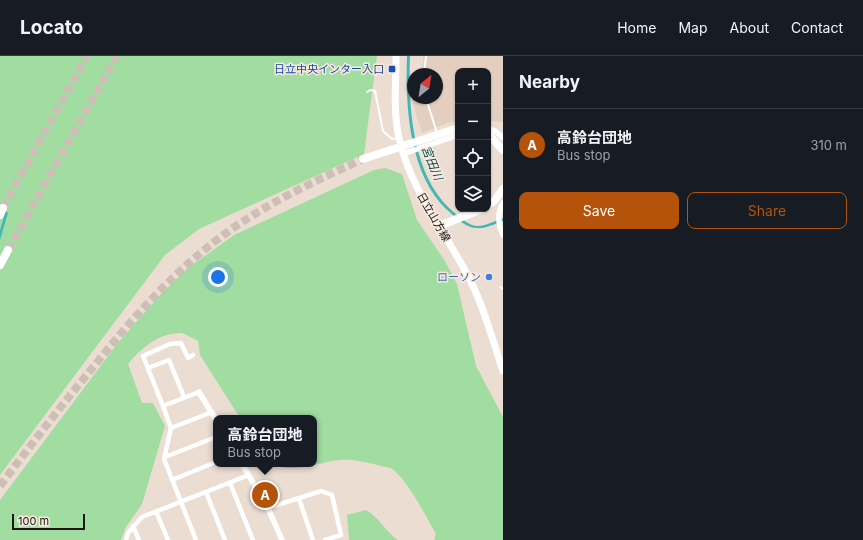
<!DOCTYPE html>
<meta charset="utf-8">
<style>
:root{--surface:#171b24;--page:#242831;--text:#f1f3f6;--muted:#9ea1a6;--line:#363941;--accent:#b45309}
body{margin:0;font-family:Inter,"Noto Sans JP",sans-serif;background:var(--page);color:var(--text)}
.controls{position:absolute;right:12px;top:12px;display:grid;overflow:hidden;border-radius:8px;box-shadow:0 1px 3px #0004}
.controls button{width:36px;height:36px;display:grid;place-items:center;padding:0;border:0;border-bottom:1px solid var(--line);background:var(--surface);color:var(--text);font:20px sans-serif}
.compass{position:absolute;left:407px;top:12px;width:36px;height:36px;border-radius:50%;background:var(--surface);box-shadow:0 1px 3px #0004;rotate:30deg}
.scale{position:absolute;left:12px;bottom:10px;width:73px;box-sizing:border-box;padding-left:4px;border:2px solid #1b1612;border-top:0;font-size:11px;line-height:14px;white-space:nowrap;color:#1b1612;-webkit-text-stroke:3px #f9eae0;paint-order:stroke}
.you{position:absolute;left:218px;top:221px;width:14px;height:14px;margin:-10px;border:3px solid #fff;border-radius:50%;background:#1a73e8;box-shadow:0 0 0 6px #1a73e833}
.badge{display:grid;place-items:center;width:26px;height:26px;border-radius:50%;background:var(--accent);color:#fff;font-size:13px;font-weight:700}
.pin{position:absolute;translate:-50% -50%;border:2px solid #fff;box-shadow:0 1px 4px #0006}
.popup{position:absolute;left:213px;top:359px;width:104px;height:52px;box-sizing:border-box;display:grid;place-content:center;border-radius:8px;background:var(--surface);filter:drop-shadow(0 1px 3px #0005);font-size:13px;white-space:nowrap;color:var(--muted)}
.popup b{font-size:15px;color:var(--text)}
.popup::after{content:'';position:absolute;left:50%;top:100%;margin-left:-8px;border:8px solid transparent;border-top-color:var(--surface)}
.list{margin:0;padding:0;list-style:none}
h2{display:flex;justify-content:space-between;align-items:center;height:52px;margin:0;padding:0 16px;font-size:17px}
h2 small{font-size:13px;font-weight:400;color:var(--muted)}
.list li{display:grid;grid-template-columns:26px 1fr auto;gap:12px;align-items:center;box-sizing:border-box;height:72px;padding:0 16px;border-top:1px solid var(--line)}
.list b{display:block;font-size:15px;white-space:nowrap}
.list p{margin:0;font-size:13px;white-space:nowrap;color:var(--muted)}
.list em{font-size:13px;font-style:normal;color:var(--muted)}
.actions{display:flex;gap:8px;padding:12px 16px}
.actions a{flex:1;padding:9px 0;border:1px solid var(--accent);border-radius:8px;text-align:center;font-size:14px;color:var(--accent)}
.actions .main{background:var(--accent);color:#fff}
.icon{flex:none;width:22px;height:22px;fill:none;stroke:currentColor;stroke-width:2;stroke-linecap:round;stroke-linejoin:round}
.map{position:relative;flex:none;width:503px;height:484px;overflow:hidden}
header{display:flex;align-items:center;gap:24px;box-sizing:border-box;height:56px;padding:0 20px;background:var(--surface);border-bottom:1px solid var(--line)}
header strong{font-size:19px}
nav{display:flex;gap:22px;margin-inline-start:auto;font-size:14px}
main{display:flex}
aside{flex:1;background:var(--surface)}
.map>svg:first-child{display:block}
.built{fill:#e3cec0}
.green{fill:#a1dca1}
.water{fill:#47b5b5}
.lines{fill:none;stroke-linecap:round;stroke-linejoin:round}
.motorway-tunnel{stroke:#cdbfb6;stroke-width:8;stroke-dasharray:8 4;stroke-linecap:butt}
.service{stroke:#fff;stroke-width:2}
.minor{stroke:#fff;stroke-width:4.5}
.tertiary{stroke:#fff;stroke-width:5.5}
.primary{stroke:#fff;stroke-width:7}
.motorway{stroke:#fff;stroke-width:8}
.transit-dot{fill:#1a4fb4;stroke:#f9eae0;stroke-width:1.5}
.shop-dot{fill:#3f7fe0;stroke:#f9eae0;stroke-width:1.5}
.labels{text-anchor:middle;stroke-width:3;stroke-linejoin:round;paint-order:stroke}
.transit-label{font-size:11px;fill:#164399;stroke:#f9eae0;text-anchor:end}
.street-label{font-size:11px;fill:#1b1612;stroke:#f9eae0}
.shop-label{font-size:11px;fill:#366cbe;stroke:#f9eae0;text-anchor:end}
.water-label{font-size:12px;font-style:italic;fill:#0f5050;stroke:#f9eae0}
</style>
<header>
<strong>Locato</strong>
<nav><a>Home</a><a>Map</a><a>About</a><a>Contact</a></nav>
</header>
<main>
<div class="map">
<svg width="503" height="484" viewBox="0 0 503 484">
<rect width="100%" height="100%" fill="#ecddd3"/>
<path class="built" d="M423,0H503V66L488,65V15H458V66H450L422,77L412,45L413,42H437V18H422Z
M264,426L273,431L276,437L265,440L259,429Z"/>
<path class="green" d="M0,0H377L364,98L199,173L165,199L0,419Z
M385,112L402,118L417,164L445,205L457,228L476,310L503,361V484H434L436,478C425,459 408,424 391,412C375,409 357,402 341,404C321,405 293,419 274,408H314V362H240L200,299L198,285C194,283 186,278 181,277C159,277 141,292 128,308L142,347H153L165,370L142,448L126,471L121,484H0V444L117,288L160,239L188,212L234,179L374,114Z
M366,454C379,461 385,475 398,484H349L347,459Z"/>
<path class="water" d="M407,0H410C408,51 412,124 456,158C462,163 468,169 477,170C484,171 496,164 503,162V165C495,168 485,173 477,172C467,172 460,165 453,159C409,125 405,51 407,0Z
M0,151L8,157L0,184V174L5,157L0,154Z"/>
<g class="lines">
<path class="motorway-tunnel" d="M3,152L87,0
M8,194L117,0
M0,430C32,387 65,345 99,304C136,258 175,215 222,180C265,148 315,125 363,103"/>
<path class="service" d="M424,18L426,0
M367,36L370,34L375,35L383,75L392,83L398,82
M426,42L437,77
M500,231L503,233"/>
<path class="minor" d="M148,312L169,304L184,341
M163,350L143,300L170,288L181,287L188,302L193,299
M171,372L212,356
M165,401L216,381
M172,424L216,406
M230,427L253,484
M206,436L225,484
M299,443L313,484
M268,452L321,435L332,439L341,479L325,484
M156,455L168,484
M133,470L139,484
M126,484L128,477L142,461L249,419
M196,484L164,403L171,372L163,350L199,336"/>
<path class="tertiary" d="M488,73L495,75L503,82
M403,98L458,79
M503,147C497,157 498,168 503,179
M199,336L216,364
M242,408L268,452L282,484"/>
<path class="primary" d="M396,0C396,27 393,55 399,82C410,132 443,173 467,218C483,248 492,282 503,315"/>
<path class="motorway" d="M488,78L503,94
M363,103L458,72
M488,149L495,144L503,133
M0,159L3,152
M439,170L482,153
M0,209L8,194"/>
</g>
<rect class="transit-dot" x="388" y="9" width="8" height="8" rx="2"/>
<circle class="shop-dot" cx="489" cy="221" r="4"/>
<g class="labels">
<g class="transit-label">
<text x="384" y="17">日立中央インター入口</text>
</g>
<g class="street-label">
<text transform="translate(434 161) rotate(60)" y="4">日立山方線</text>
</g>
<g class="shop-label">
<text x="481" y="225">ローソン</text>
</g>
<g class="water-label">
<text transform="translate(432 107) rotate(68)" y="4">宮田川</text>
</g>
</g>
</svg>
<div class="controls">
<button>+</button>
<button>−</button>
<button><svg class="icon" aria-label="locate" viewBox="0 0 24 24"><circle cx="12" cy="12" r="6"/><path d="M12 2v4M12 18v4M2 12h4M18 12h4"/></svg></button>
<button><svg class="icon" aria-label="layers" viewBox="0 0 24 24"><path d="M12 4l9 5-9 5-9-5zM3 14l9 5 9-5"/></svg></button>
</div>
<svg class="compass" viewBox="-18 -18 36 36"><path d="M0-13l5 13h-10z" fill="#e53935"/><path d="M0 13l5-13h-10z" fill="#9ea1a6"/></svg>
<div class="scale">100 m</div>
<div class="you"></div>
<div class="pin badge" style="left:265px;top:439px">A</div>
<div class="popup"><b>高鈴台団地</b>Bus stop</div>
</div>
<aside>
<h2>Nearby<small></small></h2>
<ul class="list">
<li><span class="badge">A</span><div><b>高鈴台団地</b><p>Bus stop</p></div><em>310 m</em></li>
</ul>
<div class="actions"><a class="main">Save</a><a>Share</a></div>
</aside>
</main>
